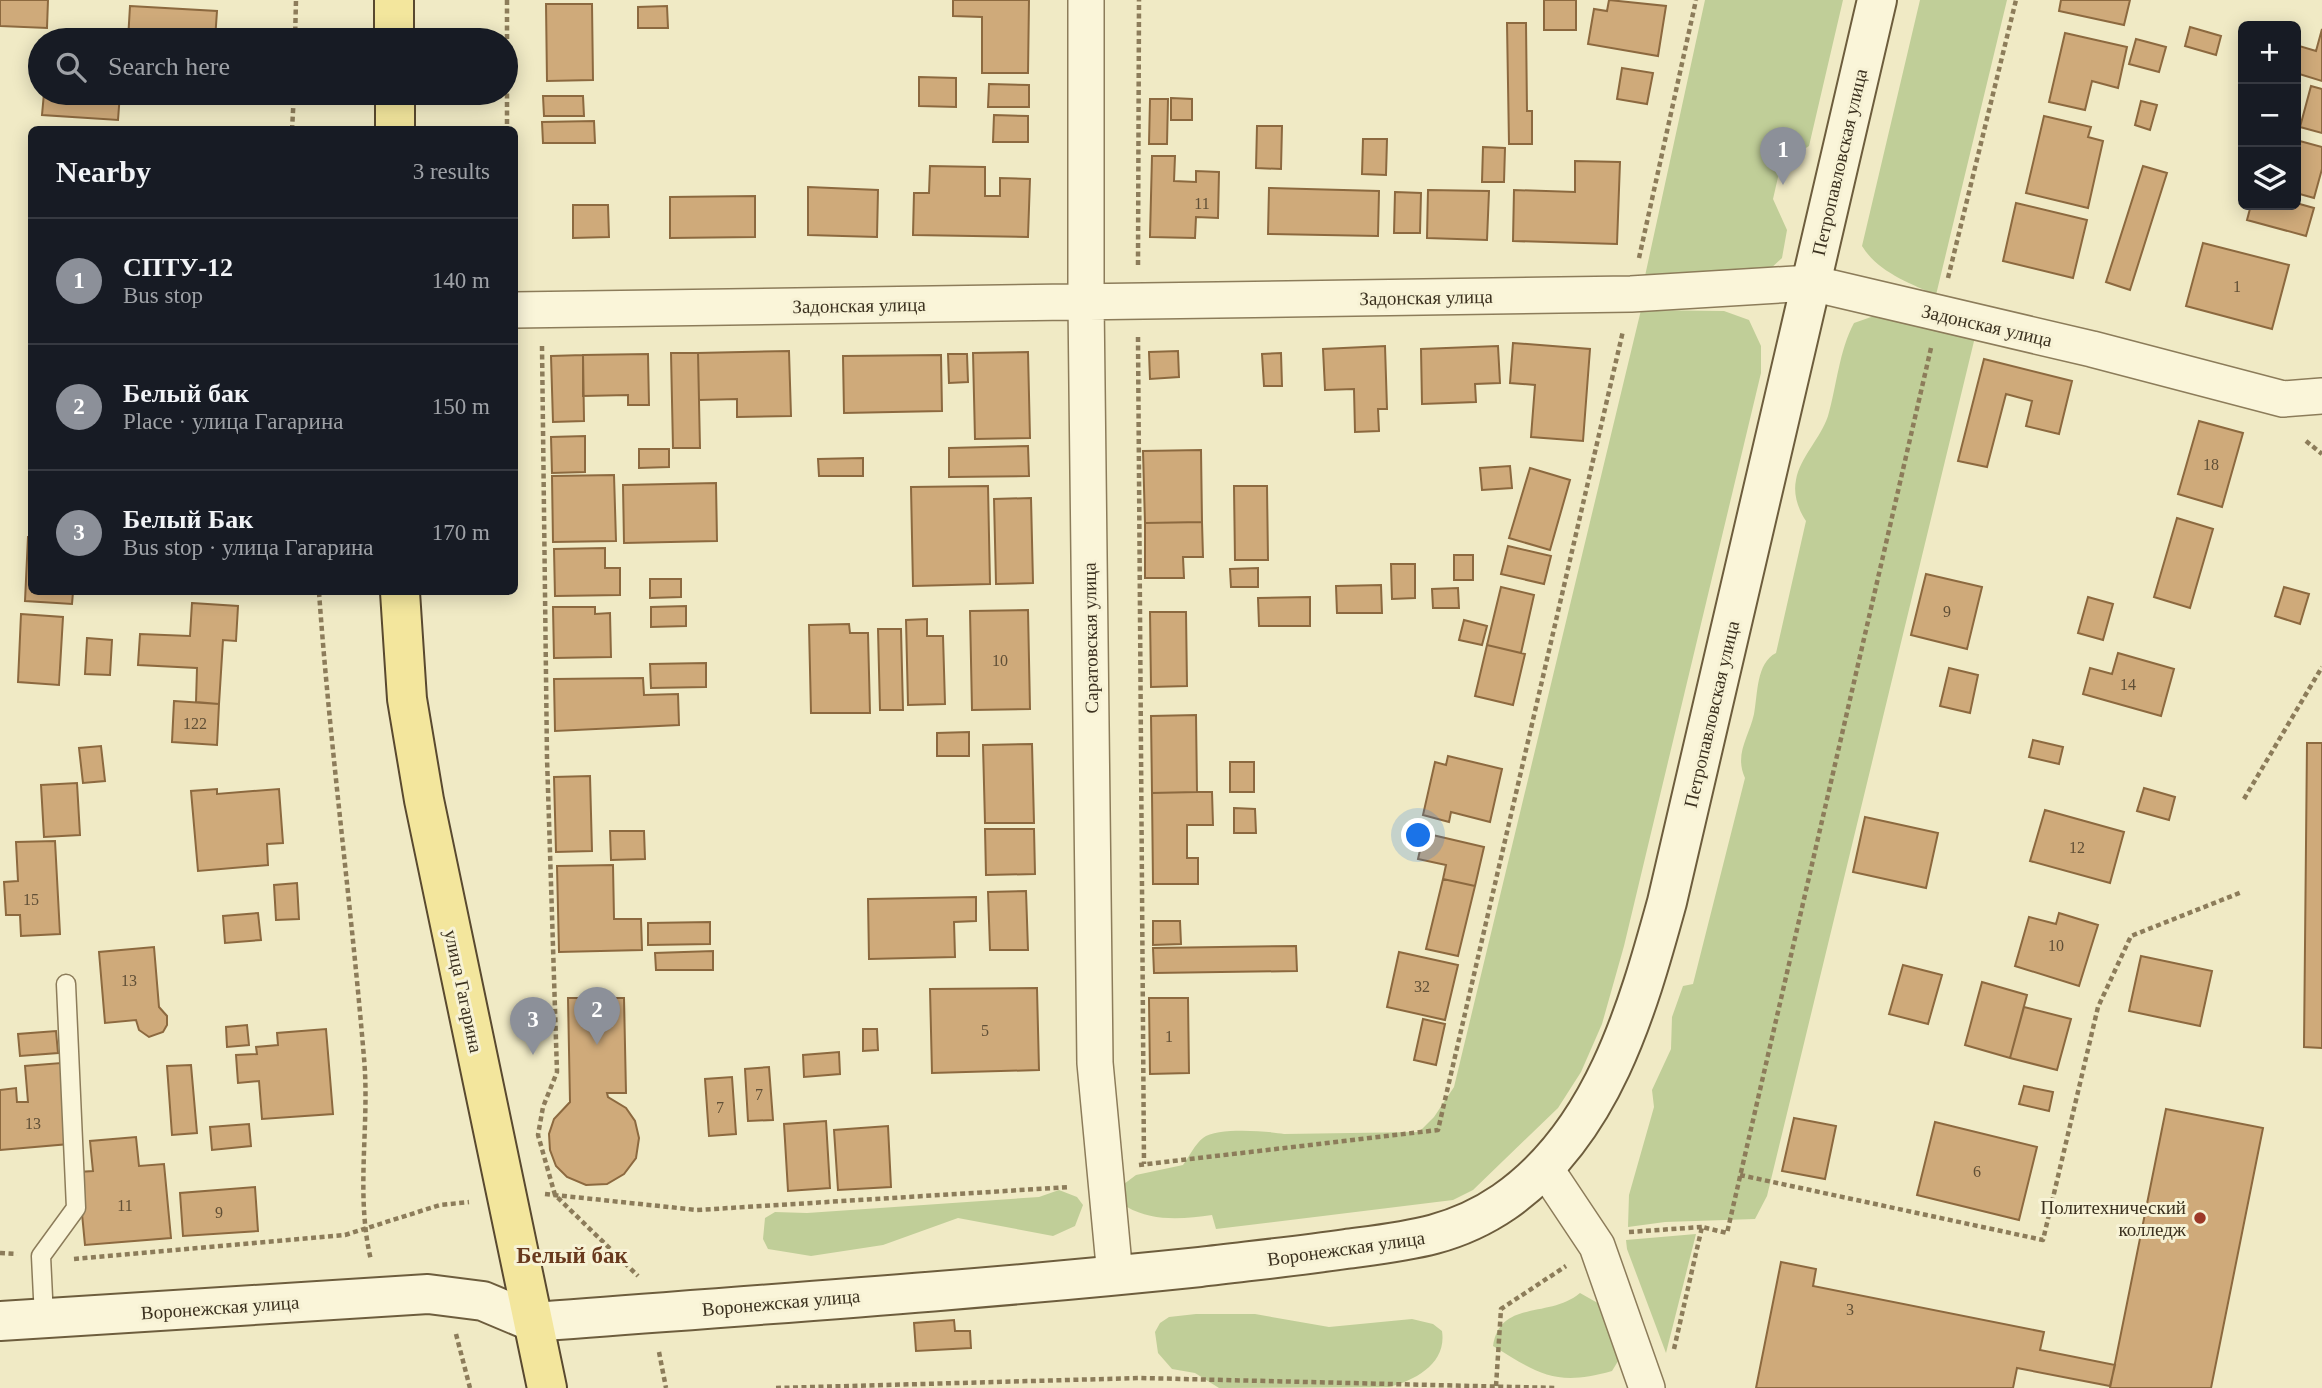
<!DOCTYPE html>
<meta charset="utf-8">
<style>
:root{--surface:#171b24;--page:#20242c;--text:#f1f3f6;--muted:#9ea1a6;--line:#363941;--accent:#8c9099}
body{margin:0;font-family:Georgia,serif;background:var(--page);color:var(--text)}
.controls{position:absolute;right:21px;top:21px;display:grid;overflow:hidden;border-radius:10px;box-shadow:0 4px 18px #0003}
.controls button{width:63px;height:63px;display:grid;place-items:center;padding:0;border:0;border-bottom:2px solid var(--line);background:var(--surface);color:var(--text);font:35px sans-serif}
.you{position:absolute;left:1419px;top:836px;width:24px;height:24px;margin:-18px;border:5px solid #fff;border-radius:50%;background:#1a73e8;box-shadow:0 0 0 10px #1a73e833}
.badge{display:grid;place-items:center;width:46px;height:46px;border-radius:50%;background:var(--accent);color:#fff;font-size:23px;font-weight:700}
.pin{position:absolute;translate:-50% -58px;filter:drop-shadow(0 2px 4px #0008)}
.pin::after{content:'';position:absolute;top:37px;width:24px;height:21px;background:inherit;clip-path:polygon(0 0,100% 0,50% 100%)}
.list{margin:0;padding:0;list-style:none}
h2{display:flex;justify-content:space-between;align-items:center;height:91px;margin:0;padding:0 28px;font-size:30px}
h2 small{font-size:23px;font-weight:400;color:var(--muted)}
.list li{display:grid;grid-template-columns:46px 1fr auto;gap:21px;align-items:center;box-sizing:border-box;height:126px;padding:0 28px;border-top:2px solid var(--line)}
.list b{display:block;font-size:26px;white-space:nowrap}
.list p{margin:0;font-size:23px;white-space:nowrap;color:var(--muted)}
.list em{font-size:23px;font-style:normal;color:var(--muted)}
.icon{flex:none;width:38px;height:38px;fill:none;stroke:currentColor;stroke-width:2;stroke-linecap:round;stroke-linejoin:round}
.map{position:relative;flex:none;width:2322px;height:1388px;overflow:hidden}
.search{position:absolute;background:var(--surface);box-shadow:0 4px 18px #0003;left:28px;top:28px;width:490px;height:77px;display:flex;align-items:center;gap:18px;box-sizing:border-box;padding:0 24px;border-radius:38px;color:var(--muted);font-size:26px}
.panel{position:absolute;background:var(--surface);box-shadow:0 4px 18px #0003;left:28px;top:126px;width:490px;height:469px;border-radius:10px}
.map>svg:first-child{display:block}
.green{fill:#c0ce98}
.building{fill:#cfaa7a;stroke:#8c693f;stroke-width:2}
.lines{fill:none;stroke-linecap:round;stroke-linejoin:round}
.lane-casing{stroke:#8c7c5a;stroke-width:21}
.street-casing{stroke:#8c7c5a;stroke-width:38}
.secondary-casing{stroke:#6d5d3d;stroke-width:42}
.primary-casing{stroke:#59492f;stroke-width:42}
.path{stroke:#8c7c5a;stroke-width:4.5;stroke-dasharray:5 3.5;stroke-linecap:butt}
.lane{stroke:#faf5d9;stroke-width:18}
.street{stroke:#faf5d9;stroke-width:35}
.secondary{stroke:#faf5d9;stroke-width:38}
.primary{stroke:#f3e69d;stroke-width:38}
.poi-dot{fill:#9d3928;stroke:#f7f2d5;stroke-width:2.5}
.labels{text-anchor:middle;stroke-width:6;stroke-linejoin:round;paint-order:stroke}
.number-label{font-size:16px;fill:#604f36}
.street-label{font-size:19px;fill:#3b311f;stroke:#f7f2d5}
.poi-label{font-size:19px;fill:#3b311f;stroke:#f7f2d5;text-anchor:end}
.quarter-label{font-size:23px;font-weight:bold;fill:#69391d;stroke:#f7f2d5}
</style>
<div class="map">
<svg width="2322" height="1388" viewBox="0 0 2322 1388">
<rect width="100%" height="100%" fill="#f0eac5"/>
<path class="green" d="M1705,0H1843L1809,146L1781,164L1773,199L1787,230L1782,258L1767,272L1645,276Z
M1920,0H2007L1936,295C1909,283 1878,272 1862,246Z
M1641,310L1724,311L1749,320L1761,346V373L1624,946L1602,1024L1581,1072L1558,1108L1473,1190L1453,1200L1216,1229L1212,1215C1184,1219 1153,1222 1127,1207L1124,1184L1136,1175L1183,1165C1189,1157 1195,1144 1203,1138C1217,1127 1267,1131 1284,1134L1419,1132L1434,1117L1454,1087Z
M1874,316L1975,337L1767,1196L1755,1219L1665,1222L1628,1227L1629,1195L1654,1107L1652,1090L1671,1049L1672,1017L1683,986L1693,984L1745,778C1734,754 1749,737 1754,714C1758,694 1756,663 1776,653L1806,521C1798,509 1793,494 1796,480C1800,457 1821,438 1828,416C1837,385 1839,351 1854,323Z
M1059,1190L1077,1197L1083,1205L1075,1226L1053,1236L958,1218L883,1245L811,1256L768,1249L763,1239L765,1218L775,1212L807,1213L1039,1197Z
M1696,1234L1666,1353L1627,1249L1626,1240Z
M1580,1293L1603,1306L1623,1353L1612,1371C1556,1387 1539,1374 1493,1346C1500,1299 1549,1319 1580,1293Z
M1196,1314H1255L1329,1327L1412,1319L1433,1324L1442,1331C1447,1363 1416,1380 1389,1387L1219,1388L1195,1373L1172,1369L1158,1353L1155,1332L1160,1323L1169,1317Z"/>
<path class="building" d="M0,0H48L47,28L0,26Z
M953,0H1029L1028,73H982V17L953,16Z
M1544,0H1576V30H1544Z
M1609,0L1666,6L1658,56L1588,44L1594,9L1607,11Z
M2061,0H2130L2124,25L2059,11Z
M546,4H592L593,80L547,81Z
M130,6L217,11L215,40H128Z
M667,6L668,28H638V7Z
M1507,23H1526L1527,111H1532V144H1509Z
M2190,27L2221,36L2216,55L2185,46Z
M2322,29V81L2296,73V45L2316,51Z
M2065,33L2127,47L2118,88L2092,81L2085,110L2049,102Z
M2136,39L2166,47L2159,72L2129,64Z
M1622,68L1653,73L1647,104L1617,99Z
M919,77L956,78V107L919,106Z
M989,84L1029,85V107H988Z
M2311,86L2322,89V133L2300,127Z
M44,93H120L118,120L42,115Z
M131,93H153L152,100L130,99Z
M543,96H583L584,116H544Z
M1171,98L1192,99V120H1171Z
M1150,99H1168L1167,144H1149Z
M2141,101L2157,105L2150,130L2135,125Z
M994,115L1028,116V142H993Z
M2044,116L2091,127L2088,137L2103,141L2088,208L2026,193Z
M594,121L595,143H543L542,122Z
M1257,126H1282L1281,169L1256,168Z
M1363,139H1387L1386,175L1362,174Z
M2296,140L2322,147V169L2314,198L2296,193Z
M1483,147L1505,148L1504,182H1482Z
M1152,156H1175L1174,181L1196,182V171L1219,172L1218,218L1196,217L1195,238L1150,237Z
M1575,161L1620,162L1617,244L1513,241L1514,190L1575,192Z
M930,166L985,167V196H1000V178L1030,179L1028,237L913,235L914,193H929Z
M2143,166L2167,173L2130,290L2106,282Z
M808,187L878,190L877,237L808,235Z
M1269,188L1379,191L1378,236L1268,234Z
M1428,190L1489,191L1487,240L1427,238Z
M1395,192L1421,193L1420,233H1394Z
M755,196V237L670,238V197Z
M2016,203L2087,220L2073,278L2003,261Z
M2296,203L2314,208L2306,236L2247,220L2251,205Z
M573,205H608L609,237L573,238Z
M2203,243L2289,265L2272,329L2186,306Z
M1513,343L1590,349L1583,441L1531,437L1535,385L1510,383Z
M1385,346L1387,409H1378L1379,431L1355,432L1354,389L1325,390L1323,349Z
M1498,346L1500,383L1475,384L1476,402L1422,404L1421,349Z
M789,351L791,416L737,417V399L699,400L698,353Z
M1178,351L1179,377L1150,379L1149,352Z
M1028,352L1030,438L975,439L973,353Z
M671,353H698L700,448H673Z
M1281,353L1282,386H1264L1262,354Z
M648,354L649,405H628V395L583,396V355Z
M948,354H967L968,382L949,383Z
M583,355L584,421L553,422L551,356Z
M941,355L942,411L844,413L843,356Z
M1984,359L2072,381L2059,434L2026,426L2032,401L2006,394L1987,467L1958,461Z
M2199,421L2243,433L2222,507L2178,494Z
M585,436V472L552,473L551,437Z
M1028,446L1029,476L949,477V448Z
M639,449H669V467L639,468Z
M1201,450L1202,522L1145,523L1143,451Z
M863,458V476H819L818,459Z
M1510,466L1512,488L1482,490L1480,468Z
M1530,468L1570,480L1550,550L1509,538Z
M614,475L616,541L553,542L552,476Z
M716,483L717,541L624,543L623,485Z
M988,486L990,584L913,586L911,487Z
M1234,486H1267L1268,560H1235Z
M1031,498L1033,583L996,584L994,499Z
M2177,518L2213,529L2190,608L2154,597Z
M1202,522L1203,557H1183L1184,578H1145V523Z
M28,537H32V592H73L72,604L25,601Z
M1508,546L1551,556L1544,584L1501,574Z
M605,548V568H620V595L555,596L554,549Z
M1454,555H1473V580H1454Z
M1391,564H1415V598L1392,599Z
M1258,568V587H1231L1230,569Z
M1926,574L1982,587L1967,649L1911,635Z
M650,579H681V597L650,598Z
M1381,585L1382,613H1337L1336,586Z
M1501,587L1534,595L1521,653L1487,645Z
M2284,587L2309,594L2300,624L2275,616Z
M1458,588L1459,608H1433L1432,589Z
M1310,597V626H1259L1258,598Z
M2088,597L2113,604L2103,640L2078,633Z
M192,603L238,606L236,641L223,640L219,704L196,702L197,668L138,665L140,634L190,636Z
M686,606V626L651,627V607Z
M553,607H595V614L610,613L611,657L554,658Z
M1028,610L1030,709L972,710L970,611Z
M1150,612H1186L1187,686L1151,687Z
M21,614L63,617L59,685L18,682Z
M927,619V636H943L945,704L908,705L906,620Z
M1464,620L1487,626L1482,645L1459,640Z
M849,624L850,633H868L870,713H811L809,625Z
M878,629H901L903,710H880Z
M87,638L112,640L110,675L85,674Z
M1487,645L1525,654L1513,705L1475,696Z
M2118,653L2174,669L2161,716L2083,694L2090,668L2112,674Z
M706,663V687L651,688L650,664Z
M1949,668L1978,675L1970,713L1940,706Z
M643,678L644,695L678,694L679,725L555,731L554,679Z
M174,701L219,704L217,745L172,742Z
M1196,715L1197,792L1152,793L1151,716Z
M969,732V756H937V733Z
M2033,740L2063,747L2059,764L2029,757Z
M2307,743H2322V1048L2304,1047Z
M1032,744L1034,823H985L983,745Z
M101,746L105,781L83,783L79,748Z
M1448,756L1502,769L1490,822L1451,812L1449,822L1423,815L1435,762L1446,765Z
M1230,762H1254V792H1230Z
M590,776L592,851L556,852L554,777Z
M77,783L80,835L44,837L41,785Z
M2144,788L2175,797L2169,820L2137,811Z
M217,789V794L279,789L283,843L267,844L268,865L198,871L191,791Z
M1197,792H1212L1213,825H1187V858H1198V884H1153L1152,793Z
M1234,808L1255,809L1256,833H1234Z
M2045,810L2124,832L2110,883L2030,861Z
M1865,817L1938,833L1926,888L1853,872Z
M985,829H1034L1035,874L986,875Z
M610,831H644L645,859L611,860Z
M1424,833L1484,847L1475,886L1443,879L1446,865L1418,859Z
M55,841L60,934L21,936L20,915H6L4,882L18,881L16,842Z
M613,865L614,919H641L642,950L559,952L557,866Z
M1443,879L1475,886L1458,956L1426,949Z
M297,883L299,919L276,920L274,885Z
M1026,891L1028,950H990L988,892Z
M976,897V921L954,922L955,957L869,959L868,899Z
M258,913L261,940L225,943L223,916Z
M2059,913L2098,925L2079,986L2015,966L2029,917L2056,924Z
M1153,921H1180L1181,944L1153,945Z
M710,922V944L648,945V923Z
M1296,946L1297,971L1154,973L1153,948Z
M154,947L159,1007L167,1016V1025L163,1032L149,1037L139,1030L136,1020L105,1023L99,952Z
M713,951V970H656L655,953Z
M1399,952L1458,965L1445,1020L1387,1007Z
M2141,956L2212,971L2200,1026L2129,1011Z
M1903,965L1942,975L1928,1024L1889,1014Z
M1982,982L2027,995L2010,1058L1965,1045Z
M1037,988L1039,1070L932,1073L930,989Z
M568,998H624L626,1093H607L608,1097L626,1108L635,1121L639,1138L636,1158L624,1174L607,1184L586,1185L567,1177L556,1166L550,1150L549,1134L554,1119L570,1102Z
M1149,998H1188L1189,1073L1150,1074Z
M2024,1007L2071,1019L2057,1070L2010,1058Z
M1423,1019L1445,1024L1436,1065L1414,1060Z
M247,1025L249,1045L227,1047L226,1027Z
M326,1029L333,1114L262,1119L259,1081L238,1083L236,1055L257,1054L256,1047L278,1045L277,1033Z
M863,1029H877L878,1050L863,1051Z
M56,1031L58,1053L20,1056L18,1034Z
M839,1052L840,1074L804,1077L803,1055Z
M61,1063L69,1144L0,1150V1090L16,1088L17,1102H28L25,1066Z
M191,1065L197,1133L172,1135L167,1066Z
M769,1067L773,1120L748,1121L745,1069Z
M732,1077L736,1134L709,1136L705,1079Z
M2024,1086L2053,1092L2049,1111L2019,1104Z
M2166,1109L2263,1128L2211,1388H2110Z
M1794,1118L1836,1126L1825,1179L1782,1171Z
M826,1121L830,1188L788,1191L784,1124Z
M1935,1122L2037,1147L2019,1220L1917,1195Z
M249,1124L251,1146L212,1150L210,1127Z
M888,1126L891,1187L838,1190L834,1130Z
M136,1137L139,1166L164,1164L171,1238L85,1245L78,1172L93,1171L90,1141Z
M255,1187L258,1231L183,1236L180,1193Z
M1781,1262L1816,1269L1813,1286L2044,1332L2040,1350L2115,1365L2110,1386L2017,1368L2013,1388H1756Z
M954,1320L955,1331H970L971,1348L916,1351L914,1323Z"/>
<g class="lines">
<defs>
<path id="lane" d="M44,1318L41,1256L76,1208L66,984"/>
<path id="street" d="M1086,0V301L1095,1063L1115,1276
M514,310L1631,294L1811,283L2092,349L2283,399L2322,396
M1545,1168L1597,1246L1647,1388"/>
<path id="secondary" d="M0,1321L428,1294L483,1301L533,1322C756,1305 979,1290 1200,1267C1249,1261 1298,1256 1346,1249C1406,1241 1453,1237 1504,1202C1602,1134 1637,1011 1667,902L1877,0"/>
<path id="primary" d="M394,0V40
M395,93V130
M400,592L407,699L424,800L547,1388"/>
</defs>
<use href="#lane" class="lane-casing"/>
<use href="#street" class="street-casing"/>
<use href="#secondary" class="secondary-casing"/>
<use href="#primary" class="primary-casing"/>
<path class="path" d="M507,0V130
M295,40L296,0
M292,130L294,93
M1639,258L1696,0
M1138,265L1139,0
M1948,278L2016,0
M1138,337L1144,1164
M542,346L547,758L557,1072L543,1107L538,1135L555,1195L638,1276
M2306,441L2322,454
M319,592C330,747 351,902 364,1058C370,1125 355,1194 371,1260
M2244,799L2322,667
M1139,1165L1438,1130L1623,331
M1740,1175L2043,1240L2098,1007L2131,936L2242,892
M545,1194L697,1210L1070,1187
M1629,1232L1702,1227
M0,1253L17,1254
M74,1259L345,1235L440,1205L469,1202
M456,1334L470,1388
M1674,1349L1702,1227L1727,1233L1931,348
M659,1352L666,1388
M1496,1386L1501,1309L1566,1266
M776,1388L1141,1378L1557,1388"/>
<use href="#lane" class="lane"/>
<use href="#street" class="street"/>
<use href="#secondary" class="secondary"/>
<use href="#primary" class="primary"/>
</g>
<circle class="poi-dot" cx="2200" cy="1218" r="7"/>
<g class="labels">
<g class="number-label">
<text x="1202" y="209">11</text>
<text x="2237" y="292">1</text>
<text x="2211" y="470">18</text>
<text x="1947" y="617">9</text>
<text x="1000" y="666">10</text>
<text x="2128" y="690">14</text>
<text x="195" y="729">122</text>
<text x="2077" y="853">12</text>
<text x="31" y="905">15</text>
<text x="2056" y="951">10</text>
<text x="129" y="986">13</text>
<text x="1422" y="992">32</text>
<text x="985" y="1036">5</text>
<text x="1169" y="1042">1</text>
<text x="759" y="1100">7</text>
<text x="720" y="1113">7</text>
<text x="33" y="1129">13</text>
<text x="1977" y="1177">6</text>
<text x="125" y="1211">11</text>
<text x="219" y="1218">9</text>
<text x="1850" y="1315">3</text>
</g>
<g class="street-label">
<text transform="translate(1839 162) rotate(-77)" y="7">Петропавловская улица</text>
<text transform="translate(1426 297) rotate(-1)" y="7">Задонская улица</text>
<text transform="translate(859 305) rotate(-1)" y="7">Задонская улица</text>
<text transform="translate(1987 325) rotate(13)" y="7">Задонская улица</text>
<text transform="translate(1090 638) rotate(-91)" y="7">Саратовская улица</text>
<text transform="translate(1711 714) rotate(-77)" y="7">Петропавловская улица</text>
<text transform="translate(464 991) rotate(78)" y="7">улица Гагарина</text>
<text transform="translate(1346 1248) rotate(-8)" y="7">Воронежская улица</text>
<text transform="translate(781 1302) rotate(-5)" y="7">Воронежская улица</text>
<text transform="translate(220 1307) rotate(-4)" y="7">Воронежская улица</text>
</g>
<g class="poi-label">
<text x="2186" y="1214">Политехнический<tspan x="2186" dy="22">колледж</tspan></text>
</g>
<g class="quarter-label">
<text x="572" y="1263">Белый бак</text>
</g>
</g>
</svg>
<div class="controls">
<button>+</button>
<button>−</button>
<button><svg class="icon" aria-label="layers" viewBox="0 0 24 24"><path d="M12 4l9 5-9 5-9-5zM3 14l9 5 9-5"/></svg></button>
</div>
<div class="you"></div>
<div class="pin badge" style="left:1783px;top:185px">1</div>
<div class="pin badge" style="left:597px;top:1045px">2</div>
<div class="pin badge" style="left:533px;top:1055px">3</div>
<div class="search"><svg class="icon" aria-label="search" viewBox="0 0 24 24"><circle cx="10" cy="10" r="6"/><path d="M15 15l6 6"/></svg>Search here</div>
<section class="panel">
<h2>Nearby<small>3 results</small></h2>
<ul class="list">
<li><span class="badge">1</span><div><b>СПТУ-12</b><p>Bus stop</p></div><em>140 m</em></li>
<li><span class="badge">2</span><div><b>Белый бак</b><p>Place · улица Гагарина</p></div><em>150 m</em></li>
<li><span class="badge">3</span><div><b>Белый Бак</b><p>Bus stop · улица Гагарина</p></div><em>170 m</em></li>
</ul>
</section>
</div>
